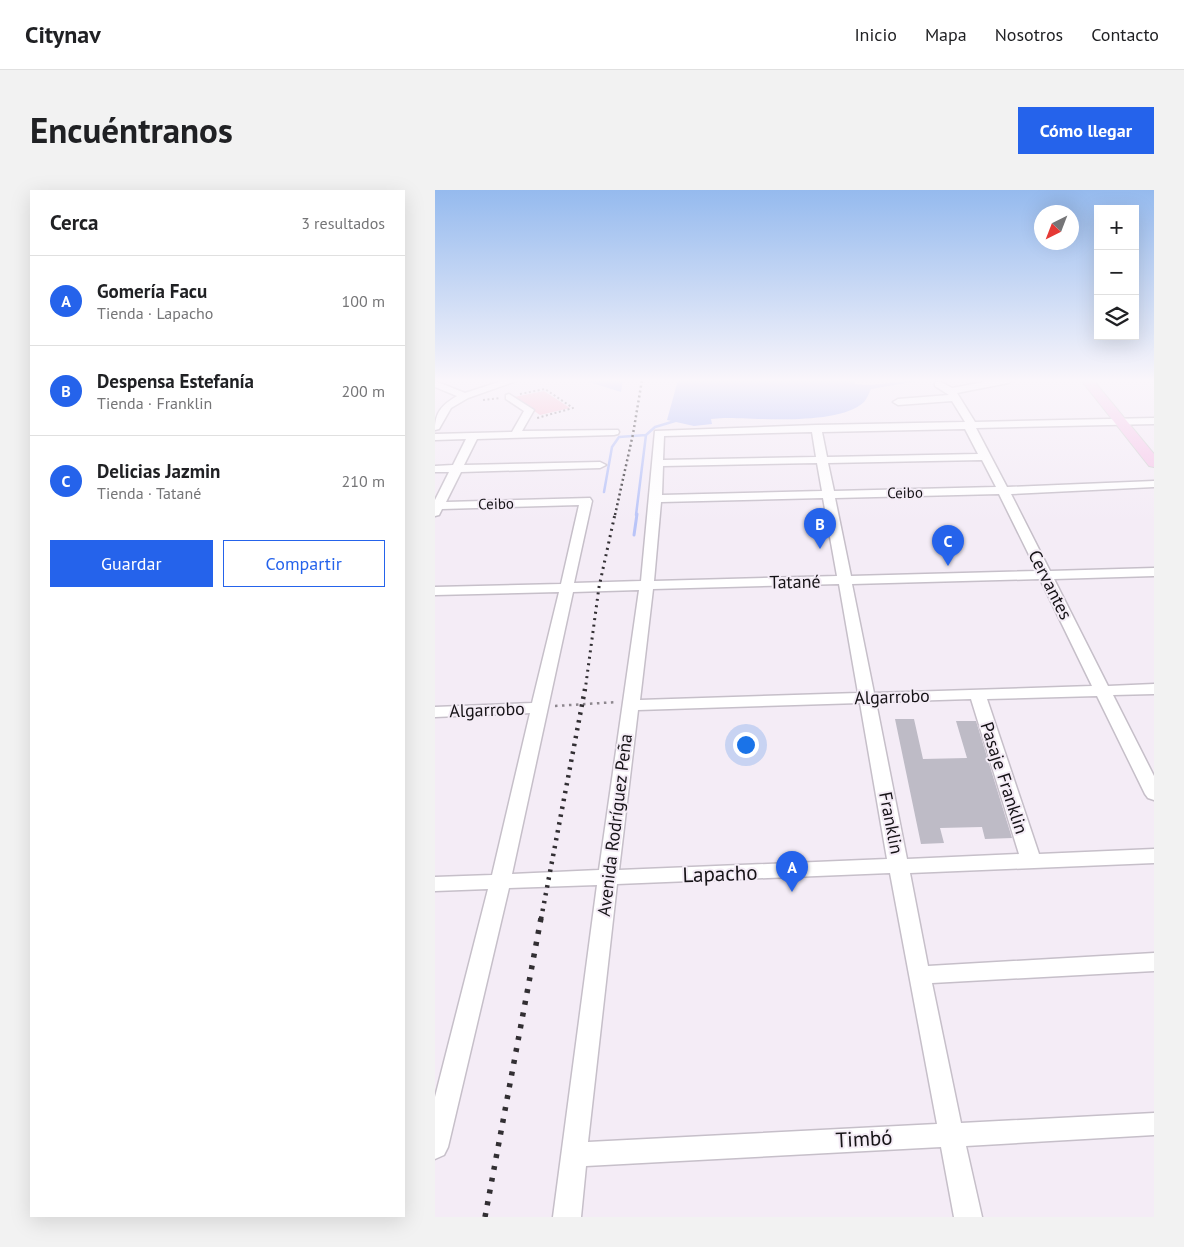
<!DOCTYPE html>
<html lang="es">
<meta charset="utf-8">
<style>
:root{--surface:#fff;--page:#f2f2f2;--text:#202124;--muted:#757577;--line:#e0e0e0;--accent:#2563eb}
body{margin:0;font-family:"PT Sans",sans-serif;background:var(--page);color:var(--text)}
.controls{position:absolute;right:15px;top:15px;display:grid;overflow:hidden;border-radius:0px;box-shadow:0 5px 20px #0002}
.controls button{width:45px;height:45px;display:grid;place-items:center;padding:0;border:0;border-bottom:1px solid var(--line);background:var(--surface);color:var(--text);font:25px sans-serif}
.compass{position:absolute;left:599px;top:15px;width:45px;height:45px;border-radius:50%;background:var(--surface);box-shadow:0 5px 20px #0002;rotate:222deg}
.you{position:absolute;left:310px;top:554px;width:18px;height:18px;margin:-12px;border:4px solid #fff;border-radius:50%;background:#1a73e8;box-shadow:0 0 0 8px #1a73e833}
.badge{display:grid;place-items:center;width:32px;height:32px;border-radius:50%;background:var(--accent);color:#fff;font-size:16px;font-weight:700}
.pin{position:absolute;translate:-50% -41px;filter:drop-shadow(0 1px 2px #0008)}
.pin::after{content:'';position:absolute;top:26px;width:18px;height:15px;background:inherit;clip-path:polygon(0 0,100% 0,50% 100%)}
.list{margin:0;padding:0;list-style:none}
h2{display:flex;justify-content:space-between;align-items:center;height:65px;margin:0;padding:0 20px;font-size:21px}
h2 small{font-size:16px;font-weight:400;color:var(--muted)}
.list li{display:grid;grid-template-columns:32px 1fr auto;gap:15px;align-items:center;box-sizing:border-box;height:90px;padding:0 20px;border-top:1px solid var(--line)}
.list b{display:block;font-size:19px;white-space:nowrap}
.list p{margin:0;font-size:16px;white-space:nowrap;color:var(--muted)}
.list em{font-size:16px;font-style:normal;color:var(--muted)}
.actions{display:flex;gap:10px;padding:15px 20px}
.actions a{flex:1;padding:11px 0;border:1px solid var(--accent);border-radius:0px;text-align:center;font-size:18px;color:var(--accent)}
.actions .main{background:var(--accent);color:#fff}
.icon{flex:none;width:28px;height:28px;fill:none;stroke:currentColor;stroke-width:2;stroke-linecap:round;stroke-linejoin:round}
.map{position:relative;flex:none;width:719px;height:1027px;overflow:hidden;border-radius:0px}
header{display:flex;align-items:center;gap:30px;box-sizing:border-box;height:70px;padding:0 25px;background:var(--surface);border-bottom:1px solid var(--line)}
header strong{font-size:24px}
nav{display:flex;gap:28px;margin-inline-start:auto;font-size:18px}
.intro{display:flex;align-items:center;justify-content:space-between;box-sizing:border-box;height:120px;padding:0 30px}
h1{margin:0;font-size:35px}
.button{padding:12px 22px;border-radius:0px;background:var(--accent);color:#fff;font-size:18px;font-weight:700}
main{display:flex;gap:30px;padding:0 30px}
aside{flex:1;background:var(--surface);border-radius:0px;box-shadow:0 5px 20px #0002}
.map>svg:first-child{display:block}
.green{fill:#f7bacd}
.water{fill:#b9c4f8}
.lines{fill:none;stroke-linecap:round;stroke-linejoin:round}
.stream-far1{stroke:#b9c4f8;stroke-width:2.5}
.stream{stroke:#b9c4f8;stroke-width:3}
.building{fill:#bebbc6}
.minor-casing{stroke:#c6bfc9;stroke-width:3}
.major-casing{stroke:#d0d0d1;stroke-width:2}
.path-far1{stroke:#8d878e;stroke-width:2;stroke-dasharray:2 2.5;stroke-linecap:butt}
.path{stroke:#8d878e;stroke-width:2.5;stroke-dasharray:2.5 4.5;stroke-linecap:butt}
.minor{fill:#fff;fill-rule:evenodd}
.major{fill:#f6c7e9;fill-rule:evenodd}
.rail-far3{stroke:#322f33;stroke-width:2.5;stroke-dasharray:2 3;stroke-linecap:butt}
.rail-far2{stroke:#322f33;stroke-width:3;stroke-dasharray:2 4.5;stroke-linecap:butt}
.rail-far1{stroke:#322f33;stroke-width:4.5;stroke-dasharray:2.5 5.5;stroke-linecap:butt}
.rail{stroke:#322f33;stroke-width:5.5;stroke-dasharray:4 8;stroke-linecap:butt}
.labels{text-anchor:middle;stroke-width:4;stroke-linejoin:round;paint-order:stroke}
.far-street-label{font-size:15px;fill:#161317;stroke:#f4ecf6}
.street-label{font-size:18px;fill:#161317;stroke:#f4ecf6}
.near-street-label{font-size:21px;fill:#161317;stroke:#f4ecf6}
</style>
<header>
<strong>Citynav</strong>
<nav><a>Inicio</a><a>Mapa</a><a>Nosotros</a><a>Contacto</a></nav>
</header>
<div class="intro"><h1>Encuéntranos</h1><a class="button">Cómo llegar</a></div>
<main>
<aside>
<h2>Cerca<small>3 resultados</small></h2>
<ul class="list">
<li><span class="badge">A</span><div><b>Gomería Facu</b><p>Tienda · Lapacho</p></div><em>100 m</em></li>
<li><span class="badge">B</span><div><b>Despensa Estefanía</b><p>Tienda · Franklin</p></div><em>200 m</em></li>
<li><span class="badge">C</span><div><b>Delicias Jazmin</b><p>Tienda · Tatané</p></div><em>210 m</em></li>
</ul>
<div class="actions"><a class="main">Guardar</a><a>Compartir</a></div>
</aside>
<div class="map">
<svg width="719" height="1027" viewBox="0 0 719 1027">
<rect width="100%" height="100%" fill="#f4ecf6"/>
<path class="green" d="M109,201L135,218L105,225L79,207Z"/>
<path class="water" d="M148,190H188L186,202Z
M243,190H418L420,194C443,197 465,190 488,190L436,199C434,203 432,209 429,212C403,236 324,228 289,228L276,229L277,234L259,236L232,230Z"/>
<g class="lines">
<path class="stream-far1" d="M169,302L177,257L184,247L211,245
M201,325L211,245L220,237L240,231"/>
<path class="stream" d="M199,345L202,324"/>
</g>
<path class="building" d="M460,529H479L488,569L532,568L521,531H541L577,648L550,649L547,637L505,638L509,653L486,654Z"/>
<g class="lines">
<defs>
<path id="minor" d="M70,190H84L33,208L16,218L4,239L0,240C0,222 7,215 22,206L0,197V191L30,203Z
M558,190H578L573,193L522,203L540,232L719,228V234L541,238L572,297L719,291V297L576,304L615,381L719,378V386L619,389L673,496L719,494V504L678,505L719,586V610L713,608L710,604L662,506L552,509L604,664L719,659V673L475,683L493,776L719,763V781L497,793L526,933L719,923V945L531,956L547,1027H519L506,957L151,976L146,1027H118L162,695L74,698L13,957L9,965L0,969V907L53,699L0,701V687L57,685L95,523L0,527V517L97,513L124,402L0,405V397L126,394L144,315L7,319L4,325L0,326V310L14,282H0V276L18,275L31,249L0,250V244L77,242L89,221L71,209V205L74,204L99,220L87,241L183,240L184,242L183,244L179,245L42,249L29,275L165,272L171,275L165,278L26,282L11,312L155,308L157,311L139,393L206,391L220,241L381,235L530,232L517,211L463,215L458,212L463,209L514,205L500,196V192H506L517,198ZM530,239L543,264L392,267L387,242ZM377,242L381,267L228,270L229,246ZM547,270L561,297L399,301L393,273ZM382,273L387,301L227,305L228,276ZM564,304L602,381L416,386L400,308ZM388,308L402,386L219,391L226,312ZM605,389L657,496L439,503L417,394ZM404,394L423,503L205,510L218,399ZM204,400L164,680L77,684L138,402ZM536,509L584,664L472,669L441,512ZM425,513L452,669L184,680L203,520ZM455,683L502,934L153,952L182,694Z"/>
<path id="major" d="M646,190H658L719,264V277L714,276Z"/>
</defs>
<use href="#minor" class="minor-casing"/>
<use href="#major" class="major-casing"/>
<path class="path-far1" d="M85,204L110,199L138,218L102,228
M48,210L65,208"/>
<path class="path" d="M120,516L182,512"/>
<use href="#minor" class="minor"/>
<use href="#major" class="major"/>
<path class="rail-far3" d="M180,325L198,244L207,190"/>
<path class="rail-far2" d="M150,501L164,397L180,324"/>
<path class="rail-far1" d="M106,729L150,499"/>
<path class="rail" d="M50,1027L106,728"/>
</g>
<linearGradient id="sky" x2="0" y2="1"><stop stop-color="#95baee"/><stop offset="0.57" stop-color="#faf6fb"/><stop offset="1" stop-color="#faf6fb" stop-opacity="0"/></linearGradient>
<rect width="719" height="334" fill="url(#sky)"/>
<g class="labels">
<g class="far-street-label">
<text transform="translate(470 303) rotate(-1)" y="5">Ceibo</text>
<text transform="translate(61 314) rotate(-2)" y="5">Ceibo</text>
</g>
<g class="street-label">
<text transform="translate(360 392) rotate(-1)" y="6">Tatané</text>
<text transform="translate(615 395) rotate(63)" y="6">Cervantes</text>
<text transform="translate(457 507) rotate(-2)" y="6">Algarrobo</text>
<text transform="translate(52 520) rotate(-2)" y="6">Algarrobo</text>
<text transform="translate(569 588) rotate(72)" y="6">Pasaje Franklin</text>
<text transform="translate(456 633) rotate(79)" y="6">Franklin</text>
<text transform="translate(180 635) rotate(-83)" y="6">Avenida Rodríguez Peña</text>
</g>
<g class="near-street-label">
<text transform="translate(285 684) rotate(-2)" y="7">Lapacho</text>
<text transform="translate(429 949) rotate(-3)" y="7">Timbó</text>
</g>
</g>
</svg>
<div class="controls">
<button>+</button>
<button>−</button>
<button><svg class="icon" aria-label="layers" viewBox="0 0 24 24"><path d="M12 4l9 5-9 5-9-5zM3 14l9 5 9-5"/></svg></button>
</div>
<svg class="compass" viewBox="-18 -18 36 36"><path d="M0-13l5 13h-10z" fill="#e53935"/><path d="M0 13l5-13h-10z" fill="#757577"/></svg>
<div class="you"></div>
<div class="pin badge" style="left:357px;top:702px">A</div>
<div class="pin badge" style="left:385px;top:359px">B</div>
<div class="pin badge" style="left:513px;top:376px">C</div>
</div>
</main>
